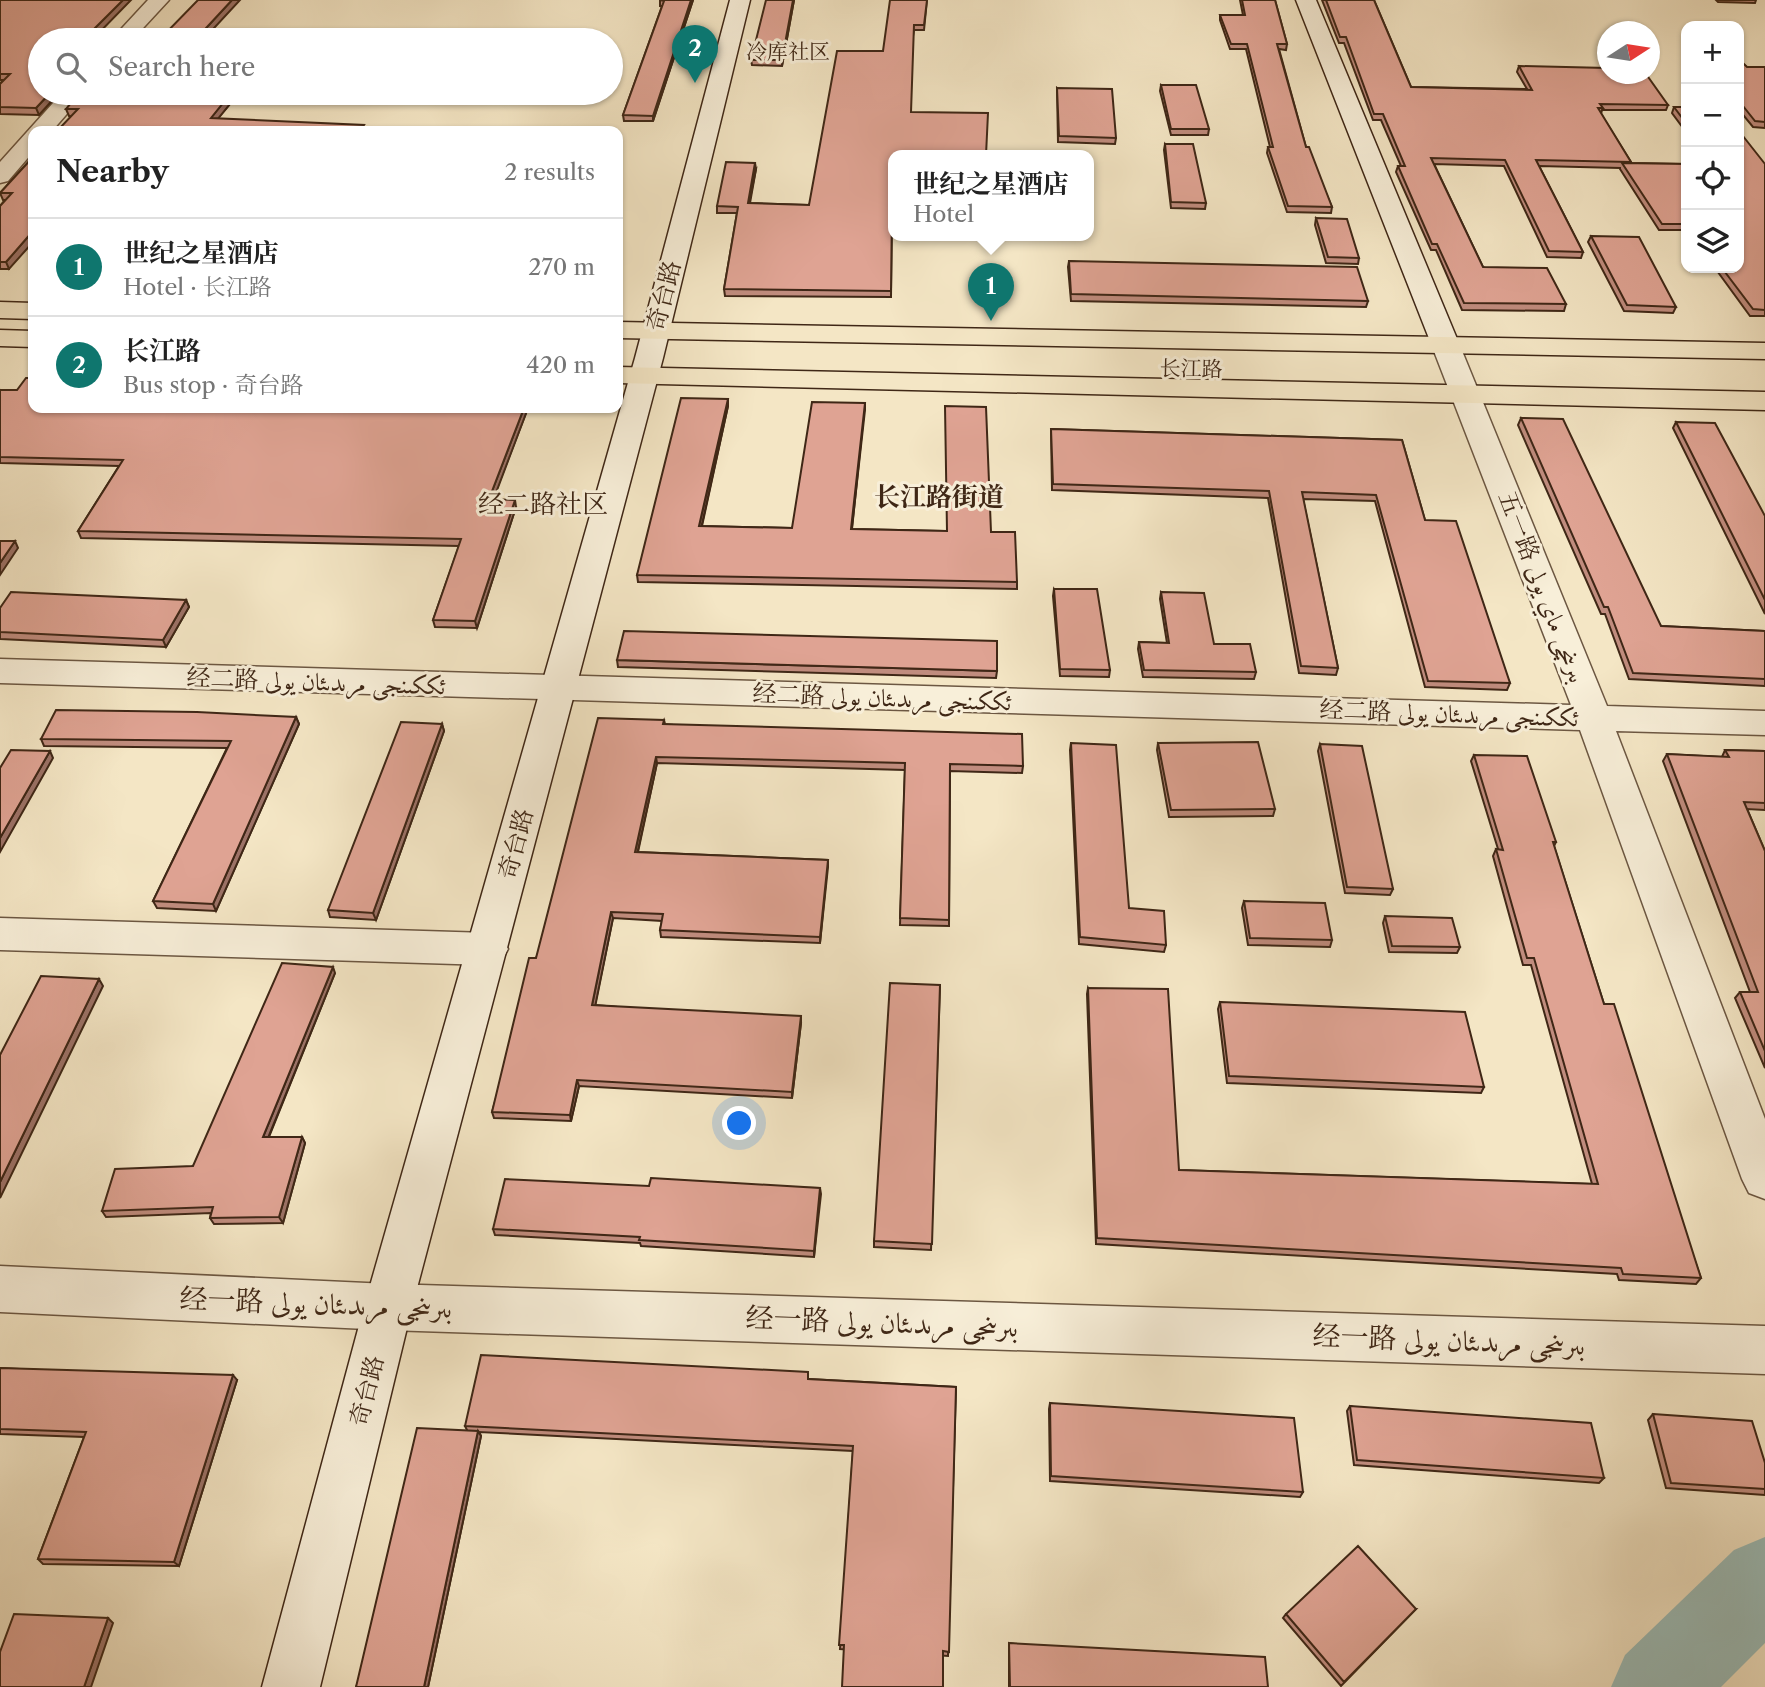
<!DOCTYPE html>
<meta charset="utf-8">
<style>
:root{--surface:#fff;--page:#f6f6f6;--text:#222;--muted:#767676;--line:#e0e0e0;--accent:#0f766e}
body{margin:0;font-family:"Libre Caslon Text",Amiri,"Noto Serif SC",serif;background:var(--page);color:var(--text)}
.controls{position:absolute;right:21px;top:21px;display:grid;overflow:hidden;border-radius:14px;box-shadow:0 2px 5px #0004}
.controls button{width:63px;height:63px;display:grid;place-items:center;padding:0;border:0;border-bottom:2px solid var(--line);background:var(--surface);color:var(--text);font:35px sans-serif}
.compass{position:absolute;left:1597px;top:21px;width:63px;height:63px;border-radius:50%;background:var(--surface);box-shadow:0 2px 5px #0004;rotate:78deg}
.you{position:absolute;left:740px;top:1124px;width:24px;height:24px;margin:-18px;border:5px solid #fff;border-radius:50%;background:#1a73e8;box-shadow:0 0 0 10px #1a73e833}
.badge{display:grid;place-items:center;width:46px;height:46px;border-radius:50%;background:var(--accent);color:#fff;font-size:23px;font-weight:700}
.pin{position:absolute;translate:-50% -58px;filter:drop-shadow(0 2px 4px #0008)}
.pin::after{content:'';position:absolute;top:37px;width:24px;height:21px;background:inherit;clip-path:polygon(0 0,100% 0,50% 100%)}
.popup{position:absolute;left:888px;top:150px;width:206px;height:91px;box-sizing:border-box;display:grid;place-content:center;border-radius:14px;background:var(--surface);filter:drop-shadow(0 2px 5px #0005);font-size:23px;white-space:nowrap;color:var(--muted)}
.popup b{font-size:26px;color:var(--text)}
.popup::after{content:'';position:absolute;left:50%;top:100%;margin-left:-14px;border:14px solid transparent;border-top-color:var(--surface)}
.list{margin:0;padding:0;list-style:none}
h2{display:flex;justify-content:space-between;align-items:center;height:91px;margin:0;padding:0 28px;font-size:30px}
h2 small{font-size:23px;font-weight:400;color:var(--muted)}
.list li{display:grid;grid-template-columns:46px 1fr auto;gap:21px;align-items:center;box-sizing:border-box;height:98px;padding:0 28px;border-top:2px solid var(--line)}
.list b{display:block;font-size:26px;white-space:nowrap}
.list p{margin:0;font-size:23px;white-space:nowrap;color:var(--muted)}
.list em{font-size:23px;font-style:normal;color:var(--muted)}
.icon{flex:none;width:38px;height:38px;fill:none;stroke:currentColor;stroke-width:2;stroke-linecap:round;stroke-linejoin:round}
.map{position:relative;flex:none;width:1765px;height:1687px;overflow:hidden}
.search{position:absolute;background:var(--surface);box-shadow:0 2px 5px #0004;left:28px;top:28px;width:595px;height:77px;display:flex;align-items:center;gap:18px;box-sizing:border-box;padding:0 24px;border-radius:38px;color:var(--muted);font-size:26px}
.panel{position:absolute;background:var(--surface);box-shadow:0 2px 5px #0004;left:28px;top:126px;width:595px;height:287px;border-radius:14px}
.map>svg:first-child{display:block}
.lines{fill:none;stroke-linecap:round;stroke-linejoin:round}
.river{fill:#9cbeba;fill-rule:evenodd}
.street-casing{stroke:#6c5742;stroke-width:3}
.secondary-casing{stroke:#3f2716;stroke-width:3}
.primary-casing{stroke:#3f2716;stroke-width:3}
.street{fill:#f8efd9;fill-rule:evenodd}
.secondary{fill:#f8efd9;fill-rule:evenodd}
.primary{fill:#f4e6c5;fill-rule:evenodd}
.wall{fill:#c08c7e;stroke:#3f2716;stroke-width:2}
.shaded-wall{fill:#9c7267;stroke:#3f2716;stroke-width:2}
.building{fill:#dfa393;stroke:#3f2716;stroke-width:2}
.labels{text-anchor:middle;stroke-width:6;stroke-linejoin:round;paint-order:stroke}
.far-neighbourhood-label{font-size:21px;fill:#3f2716;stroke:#f8efd9}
.far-street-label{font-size:21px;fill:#3f2716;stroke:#f8efd9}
.street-label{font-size:24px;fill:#3f2716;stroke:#f8efd9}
.far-district-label{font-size:26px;font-weight:bold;fill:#3f2716;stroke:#f8efd9}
.neighbourhood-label{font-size:26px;fill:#3f2716;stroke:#f8efd9}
.near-street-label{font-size:28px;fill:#3f2716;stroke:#f8efd9}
</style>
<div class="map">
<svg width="1765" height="1687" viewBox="0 0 1765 1687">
<rect width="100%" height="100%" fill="#f4e6c5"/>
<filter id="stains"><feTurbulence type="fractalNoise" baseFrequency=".00286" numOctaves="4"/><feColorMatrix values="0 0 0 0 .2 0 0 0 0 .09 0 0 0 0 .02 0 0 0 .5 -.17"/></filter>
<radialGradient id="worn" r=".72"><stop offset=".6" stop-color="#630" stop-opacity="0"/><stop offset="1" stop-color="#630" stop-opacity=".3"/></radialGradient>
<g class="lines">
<path class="river" d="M1765,1537V1643L1721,1687H1611L1625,1655L1734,1550Z"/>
<defs>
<path id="street" d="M148,0H169L132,40H111Z
M62,93H85L52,131H33V152L8,181L0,183V162Z
M1446,338L1456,340L1460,346L1607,706L1765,711V735L1616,731L1765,1119V1199L1749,1193L1742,1179L1580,730L0,683V659L1571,705L1432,346L1436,340Z
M0,918L488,933L502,938L508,949L502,960L488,965L0,950Z
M0,1266L388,1284L1765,1326V1374L388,1330L0,1312Z"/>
<path id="secondary" d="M730,0H750L663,358L412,1307L320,1687H262L364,1307L635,358Z
M1296,0H1316L1460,346L1456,352L1446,354L1436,352L1432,346Z"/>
<path id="primary" d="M0,302L33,303V319L0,318Z
M618,322L1765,343V359L618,338Z
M0,330L33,331V347L0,346Z
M618,367L1765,392V410L618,383Z"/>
</defs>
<use href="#street" class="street-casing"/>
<use href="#secondary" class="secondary-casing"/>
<use href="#primary" class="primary-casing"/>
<use href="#street" class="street"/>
<use href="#secondary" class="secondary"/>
<use href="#primary" class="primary"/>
</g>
<path class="wall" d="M0,0L40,93H59L39,115L0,114V84L3,80H0Z
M660,0H693L653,121H624L623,115L662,6H660Z
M794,0L782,66L752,65L751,60Z
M927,0L924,30H914L893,155V215H892L891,297L725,296L724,289L737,213H717V206L756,169L750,203L809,205L883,51Z
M1240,0H1275L1287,44L1286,50L1279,49L1306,147L1332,207L1331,213L1287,212L1267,153L1268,147H1270L1246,49H1230L1220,20V15H1243Z
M1322,0H1374L1411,87L1527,89L1517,72L1519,66L1668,105L1666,110H1602L1601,114L1631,162L1630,163L1686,164V230H1659L1620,169V168L1539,166L1583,252L1581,258L1547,257L1504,166L1434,164L1483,267L1566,304L1564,311L1462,310L1436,250H1431L1396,172L1398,166H1401L1381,120H1373L1344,43H1339Z
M1716,0H1756L1755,3L1718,2Z
M1739,61L1747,67H1765V128L1753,127L1739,110Z
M1161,85L1209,129L1208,135H1171L1160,91Z
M1057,88L1116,138L1115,144L1058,142Z
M239,93L218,118L69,116L66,109Z
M1674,107H1686V132L1672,113Z
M1165,144L1206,203L1205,209L1171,208L1164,150Z
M33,157L9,269H0V206L5,200H3L0,193Z
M1765,164V316H1750L1715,268H1739Z
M1316,218L1359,258L1358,264L1326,263L1315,225Z
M1591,236L1676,307L1673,313L1624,311L1588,242Z
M1069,261L1368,301L1366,307L1071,301L1068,267Z
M0,390L33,408H528L493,499L516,507L477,628L435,627L433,620L459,546L81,538L78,531L119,466L0,463Z
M728,399V406L702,526L792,528L865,403L852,529L991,532L1017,582V589L638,582L637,575Z
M1521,418L1661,626L1765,631V686L1629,679L1605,614H1601L1518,425Z
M1676,422L1765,516V614L1673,428Z
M1051,429L1402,440L1425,520L1510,683L1507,690L1425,687L1375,501L1303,499L1338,668L1336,675L1299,673L1268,498L1052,490Z
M1054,589L1110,670L1109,677L1060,676L1053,596Z
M1161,592L1214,644L1256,672L1254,679L1143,677L1138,649L1139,642L1167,643L1160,599Z
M186,600L189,607L166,647L0,639V608Z
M617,660L997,671L996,678L618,667Z
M296,717L299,724L216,911L157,908L153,901L227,748L44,746L41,739Z
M664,720L665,724L1023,766L1022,773L950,771L949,926L900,925L905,770L657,763L638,852L828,860L820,943L661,937L660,930L662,921L613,918L595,1005L801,1023L792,1098L579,1086L571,1121L494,1118L492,1112L536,958Z
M442,724L444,731L376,920L330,917L328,910Z
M1071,743L1129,908L1166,945L1164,952L1079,944L1070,750Z
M1158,743L1275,809L1273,816L1169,817L1157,750Z
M1320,744L1393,889L1390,895L1345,893L1318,751Z
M1725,750L1765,751V810L1747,809L1765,851V1068L1735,998L1740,992H1750L1663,761L1667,754L1722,757Z
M1474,755L1556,842L1554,846L1604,1004L1701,1278L1696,1284L1619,1280L1617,1274L1096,1244L1087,994L1088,988L1179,1170L1592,1184L1531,965H1523L1493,856L1496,849H1498L1471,761Z
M1244,901L1332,940L1330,947L1248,945L1242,908Z
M1385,916L1460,947L1457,953L1389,952L1383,923Z
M335,973L269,1137H302L305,1143L283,1223L214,1224L210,1218L211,1213L106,1217L102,1211L193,1166Z
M940,985L931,1250L874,1247V1241Z
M1220,1002L1484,1087L1481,1093L1227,1083L1218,1009Z
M649,1186L820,1188L814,1257L641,1246L640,1243L495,1235L493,1229Z
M0,1368L237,1380L179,1566L43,1564L38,1559L84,1437L0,1434Z
M809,1379L956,1387L948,1656L840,1649L853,1451L479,1432L481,1436L428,1687H356L467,1430L465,1426Z
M1050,1403L1303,1492L1300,1497L1050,1481L1049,1409Z
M1350,1406L1604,1478L1599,1483L1354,1465L1347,1411Z
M1653,1414L1765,1463V1495L1666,1488L1648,1420Z
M1416,1609L1341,1686L1283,1618L1286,1614Z
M1009,1643L1268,1687H1009Z"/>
<path class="shaded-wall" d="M123,0H131L92,40H83Z
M232,0H240L203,40H195Z
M691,0H693L653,121V116Z
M793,0H794L782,66V60Z
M50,93H59L39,115L36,108Z
M231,93H239L213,125L211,118Z
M755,163L756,169L748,209V203Z
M33,231V242L9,269L6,262Z
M728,399V406L700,533L699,526Z
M865,403V410L851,536V529Z
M524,408H528L491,506L489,499Z
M515,500L516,507L477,628L475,621Z
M15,541L18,548L0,575V563Z
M186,600L189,607L166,647L163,640Z
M296,717L299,724L216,911L213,904Z
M442,724L444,731L376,920L373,913Z
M50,751L53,758L0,852V838Z
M656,757L657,763L636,859L635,852Z
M828,860V867L820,943V937Z
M611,912L613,918L594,1012L592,1005Z
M333,967L335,973L266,1143L263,1137Z
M99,979L103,986L0,1198V1182Z
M801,1016V1023L792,1098V1092Z
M577,1080L579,1086L571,1121L570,1115Z
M302,1137L305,1143L283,1223L279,1217Z
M820,1188L821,1194L814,1257V1251Z
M233,1375L237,1380L179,1566L174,1562Z
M478,1431L481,1436L428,1687H424Z
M108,1618L113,1623L91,1687H84Z"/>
<path class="building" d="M0,0H123L83,40H40V93H50L36,108L0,107V84L10,74H0Z
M198,0H232L195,40H159Z
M660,0H691L653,116L623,115L664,1Z
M766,0H793L782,60H751Z
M890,0H927L924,25H914L911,112L988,113L986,155H893V209H892L891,291L724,289L738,207L717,206L726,162L755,163L748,203L809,205L837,51H883Z
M1242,0H1275L1287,44H1277L1306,147H1309L1332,207L1288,206L1268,147H1273L1247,44H1231L1220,15H1245Z
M1326,0H1374L1411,87L1532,90L1519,66L1607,68V74H1646L1668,105L1600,104L1603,108H1598L1631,162L1536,160L1583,252L1549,251L1505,160L1431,158L1483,267L1547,268L1566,304L1464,303L1437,244H1432L1398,166H1405L1383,114H1374L1346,37H1340Z
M1739,61L1742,62L1747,67H1765V122L1755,121L1739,101Z
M1161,85H1196L1209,129H1171Z
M1057,88L1112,89L1116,138L1059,136Z
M79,93H231L211,118L364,125L360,131H57L78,109H66Z
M1674,107H1686V123Z
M1739,131L1765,164V310L1753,309L1722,268H1739Z
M1165,144H1193L1206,203L1171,202Z
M33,157V231L6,262H0V206L12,193H0Z
M1622,163L1686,164V224H1662Z
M1316,218L1347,219L1359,258L1328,257Z
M1591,236L1639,237L1676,307L1627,305Z
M1069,261L1357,267L1368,301L1071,294Z
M26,378H33V408H524L489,499L515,500L475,621L433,620L461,539L78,531L123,460L0,457V390H17Z
M681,398L728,399L699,526L792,528L812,402L865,403L851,529L947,531L945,406L986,407L991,532H1015L1017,582L637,575Z
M1521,418L1563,419L1661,626L1765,631V679L1633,673L1608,607H1604Z
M1676,422L1715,423L1765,516V600Z
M1051,429L1402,440L1425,520L1456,521L1510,683L1428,681L1376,495L1302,492L1338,668L1301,666L1269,491L1053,484Z
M0,541H15L0,563Z
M1054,589H1097L1110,670L1060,669Z
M11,592L186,600L163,640L0,632V608Z
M1161,592L1204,593L1214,644H1250L1256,672L1144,670L1139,642L1169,643Z
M624,631L997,641V671L617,660Z
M56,710L197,712L296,717L213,904L153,901L231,741L41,739Z
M598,718L664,720L663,724L1022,734L1023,766L950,764L949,920L900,918L905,763L656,757L635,852L828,860L820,937L660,930L663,914L611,912L592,1005L801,1016L792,1092L577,1080L570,1115L492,1112L529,958H536Z
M401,722L442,724L373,913L328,910Z
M1258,742L1275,809L1171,810L1158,743Z
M1071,743L1116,745L1129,908L1164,911L1166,945L1080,937Z
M1320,744L1362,746L1393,889L1347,887Z
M11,750L50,751L0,838V768Z
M1725,750L1765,751V803L1744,802L1765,851V1051L1740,992H1758L1667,754L1729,757Z
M1474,755L1527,756L1556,842H1553L1604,1004H1614L1701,1278L1623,1274L1621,1268L1097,1238L1088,988L1168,989L1179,1170L1598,1184L1534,958H1527L1496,849L1503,850Z
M1244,901L1325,903L1332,940L1250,938Z
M1385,916L1452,918L1460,947L1392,946Z
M282,963L333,967L263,1137H302L279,1217L210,1218L213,1207L102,1211L115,1169L193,1166Z
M41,976L99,979L0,1182V1055Z
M890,983L940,985L932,1244L874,1241Z
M1220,1002L1465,1012L1484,1087L1229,1076Z
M651,1178L820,1188L814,1251L639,1240L640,1237L493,1229L505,1179L649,1186Z
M481,1355L808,1372V1379L956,1387L949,1652L943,1651V1687H842L844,1645H839L853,1446L465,1426Z
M0,1368L233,1375L174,1562L38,1559L86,1432L0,1429Z
M1050,1403L1294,1418L1303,1492L1051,1476Z
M1350,1406L1591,1423L1604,1478L1357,1460Z
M1653,1414L1752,1421L1765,1463V1489L1671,1483Z
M417,1428L478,1431L424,1687H356Z
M1358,1546L1416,1609L1344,1682L1286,1614Z
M14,1614L108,1618L84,1687H0V1652Z
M1009,1643L1265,1657L1268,1687H1010Z"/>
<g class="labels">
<g class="far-neighbourhood-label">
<text x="788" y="59">冷库社区</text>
</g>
<g class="far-street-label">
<text transform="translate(1191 369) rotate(1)" y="7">长江路</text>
</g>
<g class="street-label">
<text transform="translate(664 296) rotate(-76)" y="8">奇台路</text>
<text transform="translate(1542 587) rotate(69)" y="8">五一路 بىرىنچى ماي يولى</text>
<text transform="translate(316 682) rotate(2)" y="8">经二路 ئككىنجى مرىدىئان يولى</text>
<text transform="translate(882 698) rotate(2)" y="8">经二路 ئككىنجى مرىدىئان يولى</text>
<text transform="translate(1449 714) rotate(2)" y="8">经二路 ئككىنجى مرىدىئان يولى</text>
<text transform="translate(516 844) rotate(-75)" y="8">奇台路</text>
<text transform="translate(367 1391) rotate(-76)" y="8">奇台路</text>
</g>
<g class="far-district-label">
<text x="939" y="506">长江路街道</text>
</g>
<g class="neighbourhood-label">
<text x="543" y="513">经二路社区</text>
</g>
<g class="near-street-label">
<text transform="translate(316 1303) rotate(2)" y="10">经一路 بىرىنجى مرىدىئان يولى</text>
<text transform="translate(882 1322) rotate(2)" y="10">经一路 بىرىنجى مرىدىئان يولى</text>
<text transform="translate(1449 1340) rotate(2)" y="10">经一路 بىرىنجى مرىدىئان يولى</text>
</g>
</g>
<rect width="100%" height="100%" filter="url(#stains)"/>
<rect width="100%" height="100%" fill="url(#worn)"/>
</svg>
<div class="controls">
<button>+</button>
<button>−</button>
<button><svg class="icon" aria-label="locate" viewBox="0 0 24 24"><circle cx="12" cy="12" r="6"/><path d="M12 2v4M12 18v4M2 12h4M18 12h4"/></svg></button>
<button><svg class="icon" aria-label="layers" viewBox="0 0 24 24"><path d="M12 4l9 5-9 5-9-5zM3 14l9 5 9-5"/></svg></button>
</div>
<svg class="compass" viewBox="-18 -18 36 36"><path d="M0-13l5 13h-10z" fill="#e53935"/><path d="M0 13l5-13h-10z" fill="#767676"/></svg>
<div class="you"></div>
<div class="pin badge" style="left:991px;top:321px">1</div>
<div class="popup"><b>世纪之星酒店</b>Hotel</div>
<div class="pin badge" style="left:695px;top:83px">2</div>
<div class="search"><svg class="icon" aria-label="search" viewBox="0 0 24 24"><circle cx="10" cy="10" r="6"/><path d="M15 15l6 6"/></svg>Search here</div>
<section class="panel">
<h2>Nearby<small>2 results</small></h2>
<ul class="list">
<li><span class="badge">1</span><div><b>世纪之星酒店</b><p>Hotel · 长江路</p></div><em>270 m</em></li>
<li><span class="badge">2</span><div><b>长江路</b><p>Bus stop · 奇台路</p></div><em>420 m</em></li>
</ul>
</section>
</div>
